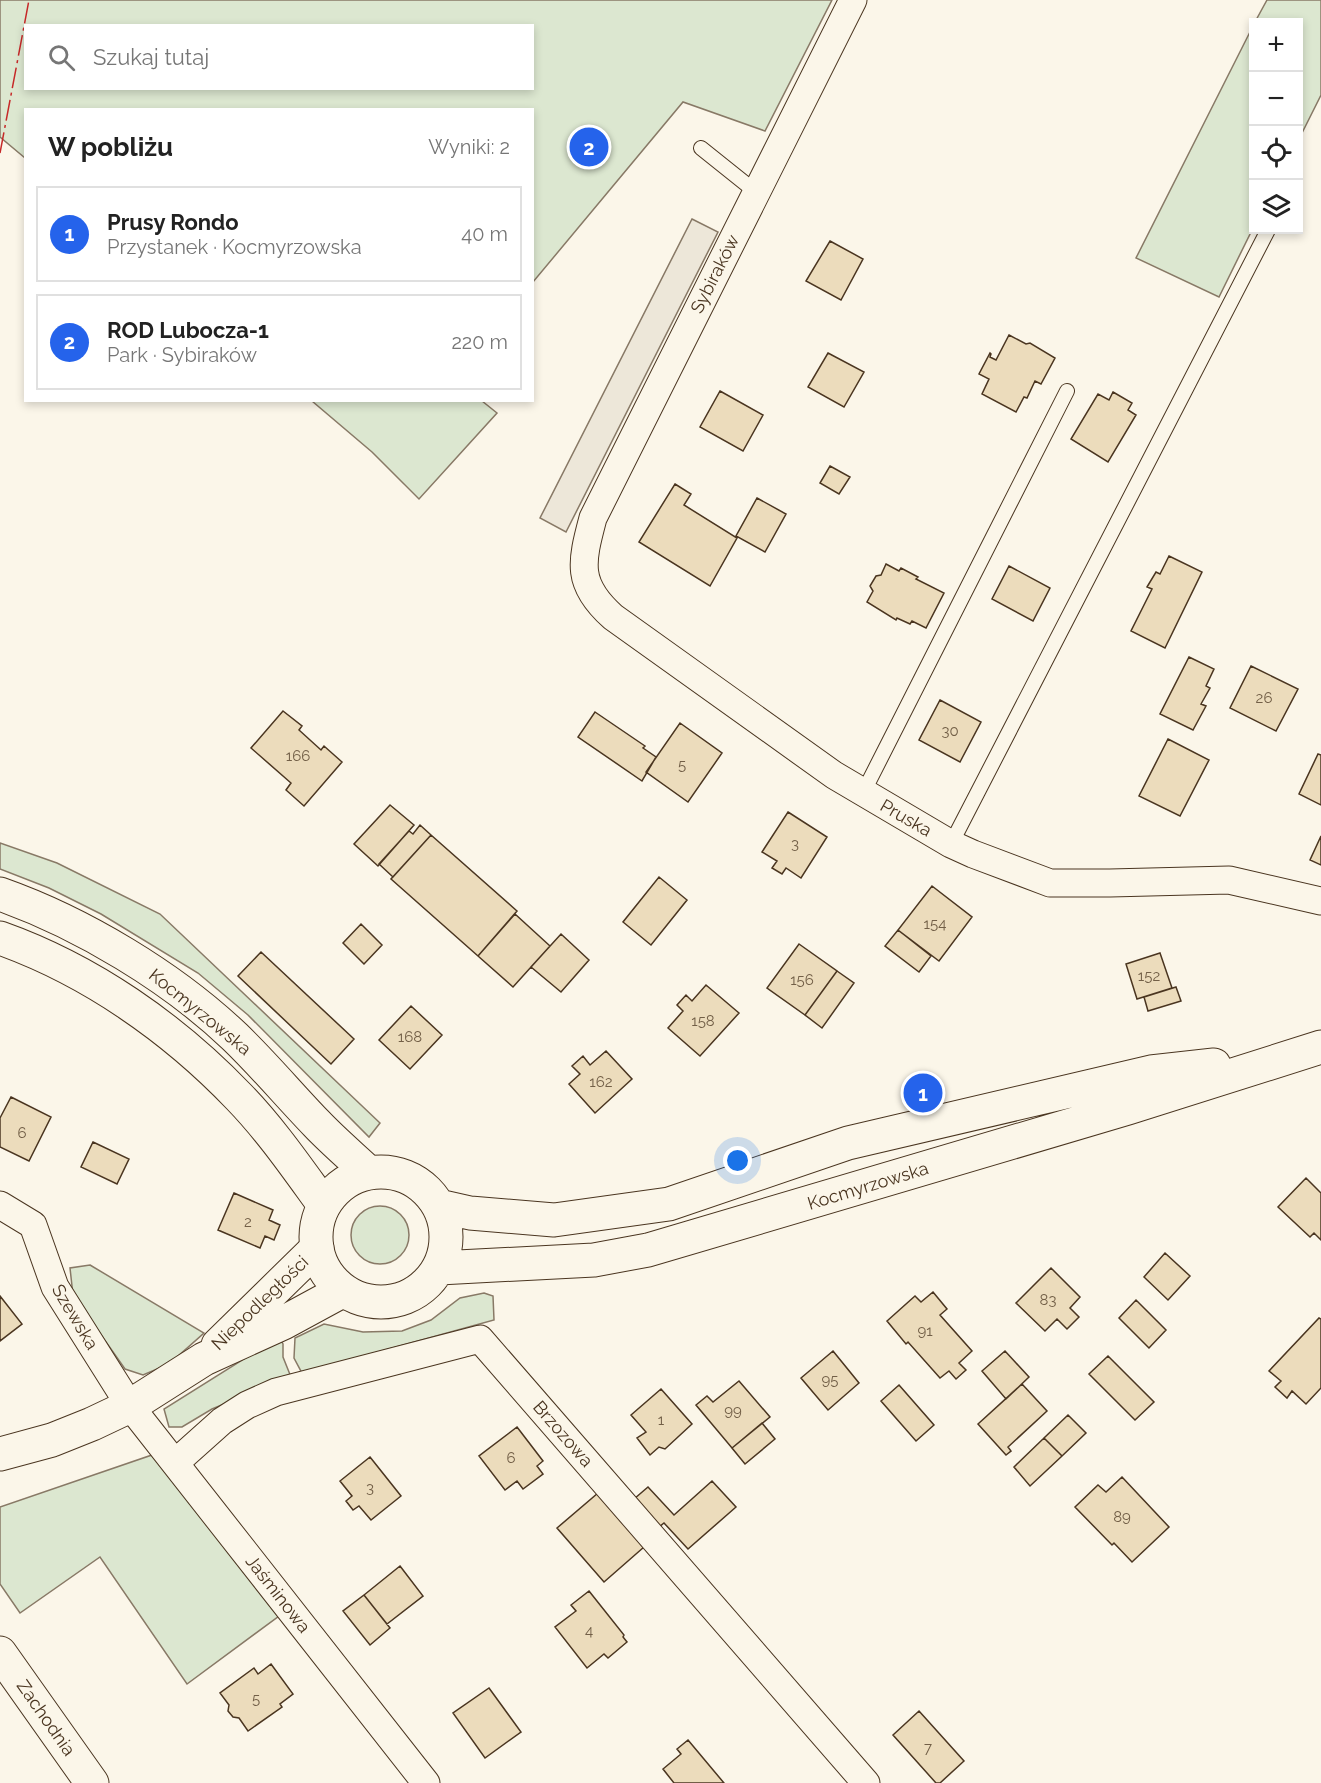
<!DOCTYPE html>
<html lang="pl">
<meta charset="utf-8">
<style>
:root{--surface:#fff;--page:#f6f6f6;--text:#222;--muted:#767676;--line:#e0e0e0;--accent:#2563eb}
body{margin:0;font-family:Raleway,sans-serif;background:var(--page);color:var(--text)}
.controls{position:absolute;right:18px;top:18px;display:grid;overflow:hidden;border-radius:0px;box-shadow:0 3px 9px #0003}
.controls button{width:54px;height:54px;display:grid;place-items:center;padding:0;border:0;border-bottom:2px solid var(--line);background:var(--surface);color:var(--text);font:30px sans-serif}
.you{position:absolute;left:738px;top:1161px;width:21px;height:21px;margin:-15px;border:4px solid #fff;border-radius:50%;background:#1a73e8;box-shadow:0 0 0 9px #1a73e833}
.badge{display:grid;place-items:center;width:39px;height:39px;border-radius:50%;background:var(--accent);color:#fff;font-size:20px;font-weight:700}
.pin{position:absolute;translate:-50% -50%;border:3px solid #fff;box-shadow:0 2px 6px #0006}
.list{margin:0;padding:0;list-style:none}
h2{display:flex;justify-content:space-between;align-items:center;height:78px;margin:0;padding:0 24px;font-size:26px}
h2 small{font-size:20px;font-weight:400;color:var(--muted)}
.list li{display:grid;grid-template-columns:39px 1fr auto;gap:18px;align-items:center;box-sizing:border-box;height:96px;margin:0 12px 12px;padding:0 12px;border:2px solid var(--line);border-radius:0px}
.list b{display:block;font-size:22px;white-space:nowrap}
.list p{margin:0;font-size:20px;white-space:nowrap;color:var(--muted)}
.list em{font-size:20px;font-style:normal;color:var(--muted)}
.icon{flex:none;width:33px;height:33px;fill:none;stroke:currentColor;stroke-width:2;stroke-linecap:round;stroke-linejoin:round}
.map{position:relative;flex:none;width:1321px;height:1783px;overflow:hidden}
.search{position:absolute;background:var(--surface);box-shadow:0 3px 9px #0003;left:24px;top:24px;width:510px;height:66px;display:flex;align-items:center;gap:15px;box-sizing:border-box;padding:0 21px;border-radius:0px;color:var(--muted);font-size:22px}
.panel{position:absolute;background:var(--surface);box-shadow:0 3px 9px #0003;left:24px;top:108px;width:510px;height:294px;border-radius:0px}
.map>svg:first-child{display:block}
.green{fill:#dce7d0;stroke:#887966;stroke-width:1.5;fill-rule:evenodd}
.parking{fill:#ede7d9;stroke:#887966;stroke-width:1.5}
.building{fill:#ecdcbc;stroke:#4a3520;stroke-width:1.5}
.lines{fill:none;stroke-linecap:round;stroke-linejoin:round}
.service-casing{stroke:#4a3520;stroke-width:16}
.minor-casing{stroke:#4a3520;stroke-width:29}
.tertiary-casing{stroke:#4a3520;stroke-width:35}
.secondary-casing{stroke:#4a3520;stroke-width:35}
.service{stroke:#fbf6e9;stroke-width:14}
.minor{stroke:#fbf6e9;stroke-width:27}
.tertiary{stroke:#fbf6e9;stroke-width:33}
.secondary{stroke:#fbf6e9;stroke-width:33}
.power{stroke:#c62828;stroke-width:1.5;stroke-dasharray:21 4.5 3 4.5;stroke-linecap:butt}
.labels{text-anchor:middle;stroke-width:4.5;stroke-linejoin:round;paint-order:stroke}
.number-label{font-size:15px;fill:#725f47}
.street-label{font-size:18px;fill:#4a3520;stroke:#fbf6e9}
</style>
<div class="map">
<svg width="1321" height="1783" viewBox="0 0 1321 1783">
<rect width="100%" height="100%" fill="#fbf6e9"/>
<path class="green" d="M0,0H832L765,131L683,102L533,282L532,110H26L25,158L0,137ZM26,26H532V88H26Z
M1267,0H1321V95L1299,139L1298,22H1255Z
M1253,26V228L1219,297L1136,258Z
M312,401H482L497,413L419,499L372,452Z
M0,843L57,863L160,914L380,1123L369,1137L248,1015L198,973L101,914L49,888L0,869Z
M351 1235a29 29 0 1 1 58 0a29 29 0 1 1-58 0Z
M90,1265L204,1333L169,1364L143,1375L125,1369L73,1295L70,1268Z
M484,1293L493,1296L494,1320L302,1373L294,1358L295,1338L324,1324L363,1332L402,1331L431,1320L460,1298Z
M279,1337L283,1344V1357L291,1377L212,1409L182,1427H169L164,1409Z
M152,1455L279,1616L187,1684L100,1557L20,1613L0,1584V1507Z"/>
<path class="parking" d="M692,219L718,232L566,532L540,518Z"/>
<path class="building" d="M830,241L863,259L841,300L806,281Z
M1009,335L1026,344L1030,343L1055,358L1041,384L1035,381L1027,398L1024,397L1016,412L982,394L989,379L979,374L990,353L991,354L990,357L996,360Z
M828,353L864,372L844,407L808,387Z
M720,391L763,415L743,451L700,427Z
M1113,392L1132,403L1128,410L1136,415L1108,462L1071,439L1098,394L1109,400Z
M830,466L850,477L839,494L820,483Z
M675,484L691,494L684,505L737,538L710,586L639,542Z
M757,498L786,514L765,552L736,536Z
M1169,556L1202,572L1165,648L1131,631L1152,589L1147,587L1156,572L1160,574Z
M886,564L899,571L901,568L918,577L916,579L944,593L926,628L912,621L910,624L897,618L896,620L867,602L873,591L870,586L876,576L881,575Z
M1009,566L1050,588L1033,621L992,599Z
M1189,657L1214,669L1206,686L1210,688L1201,704L1206,706L1193,730L1160,714Z
M1251,666L1298,689L1276,731L1230,708Z
M940,700L981,722L960,762L919,740Z
M283,711L302,726L299,730L321,750L324,746L342,762L304,806L286,790L291,783L251,748Z
M595,712L645,746L643,748L656,757L642,781L578,737Z
M680,723L722,753L688,802L646,772Z
M1168,739L1209,760L1180,816L1139,796Z
M1318,754L1321,755V805L1299,794Z
M390,805L414,825L378,866L354,844Z
M788,812L827,837L801,878L786,868L782,874L772,868L777,861L762,852Z
M420,825L431,835L393,877L379,864L409,831L413,834Z
M431,835L517,911L478,956L391,879Z
M1321,836V865L1310,860Z
M659,877L687,900L651,945L623,922Z
M932,886L972,917L939,961L898,930Z
M515,914L550,946L513,987L478,956Z
M361,924L382,945L364,964L343,943Z
M898,930L931,956L919,972L885,946Z
M561,934L589,960L561,992L531,967Z
M799,944L837,971L805,1015L767,988Z
M261,952L354,1039L331,1064L238,976Z
M1160,953L1172,988L1137,999L1126,964Z
M837,971L854,983L822,1028L805,1015Z
M706,985L739,1013L700,1056L668,1028L683,1011L677,1005L686,995L692,1001Z
M1176,987L1181,1001L1148,1011L1144,997Z
M411,1006L442,1035L410,1069L379,1040Z
M606,1051L632,1079L595,1113L569,1084L580,1074L572,1066L583,1056L590,1065Z
M11,1097L51,1117L29,1161L0,1147V1118Z
M93,1142L129,1159L117,1184L81,1167Z
M1306,1178L1321,1193V1240L1314,1233L1310,1237L1278,1207Z
M234,1193L273,1210L269,1220L280,1225L274,1240L265,1236L260,1248L218,1230Z
M1165,1253L1190,1276L1168,1300L1144,1277Z
M1051,1268L1080,1297L1070,1308L1079,1317L1067,1329L1057,1319L1045,1331L1016,1303Z
M933,1292L947,1309L940,1315L972,1351L959,1363L966,1370L956,1379L949,1371L940,1378L908,1342L906,1344L887,1321L915,1296L921,1302Z
M0,1296L22,1324L0,1341Z
M1136,1300L1166,1330L1149,1348L1119,1318Z
M1319,1318L1321,1319V1388L1306,1404L1292,1391L1287,1398L1275,1387L1281,1381L1269,1371Z
M833,1351L859,1383L828,1410L801,1378Z
M1005,1351L1029,1377L1006,1399L982,1371Z
M1108,1356L1154,1402L1135,1420L1089,1374Z
M739,1381L770,1417L732,1448L696,1405L707,1396L713,1402Z
M1022,1384L1047,1411L1008,1447L1011,1451L1006,1455L978,1424Z
M899,1385L934,1425L916,1441L881,1401Z
M661,1389L692,1424L665,1449L659,1447L650,1455L637,1438L646,1432L631,1415Z
M1068,1415L1086,1433L1062,1456L1044,1438Z
M762,1423L775,1439L745,1464L732,1448Z
M517,1427L543,1461L537,1466L543,1474L523,1489L517,1481L505,1490L479,1456Z
M1044,1438L1062,1456L1030,1486L1014,1467Z
M370,1457L401,1496L371,1520L359,1506L353,1510L346,1501L352,1496L340,1481Z
M1122,1477L1169,1527L1132,1562L1114,1543L1112,1545L1075,1507L1098,1485L1106,1492Z
M712,1481L736,1507L688,1549L664,1523L659,1527L634,1499L648,1487L674,1515Z
M598,1493L644,1547L604,1582L557,1528Z
M400,1566L423,1596L387,1624L364,1595Z
M589,1591L624,1635L623,1637L627,1642L608,1658L604,1654L587,1668L555,1627L576,1611L571,1605Z
M364,1595L390,1628L370,1645L343,1611Z
M271,1664L293,1694L280,1704L282,1707L248,1731L239,1718L233,1717L228,1711L229,1705L220,1693L254,1668L258,1674Z
M489,1688L521,1732L485,1758L453,1713Z
M919,1711L964,1761L940,1783H936L893,1735Z
M688,1740L724,1783H674L663,1769L681,1754L677,1749Z"/>
<g class="lines">
<defs>
<path id="service" d="M701,148L756,192
M863,793L1067,391
M951,844L1268,230"/>
<path id="minor" d="M853,0L593,518C581,563 576,584 613,617L834,775L951,844L973,854L1050,883H1110L1229,880L1321,901
M0,1205L33,1225L55,1287L130,1406L426,1783
M175,1463L222,1421L247,1405L276,1392L480,1339L866,1783"/>
<path id="tertiary" d="M218,1345L317,1248
M0,1454L52,1440L92,1424L130,1406L204,1359L283,1323L342,1291
M0,1653L92,1783"/>
<path id="secondary" d="M0,894C82,923 172,977 235,1037C264,1065 289,1095 316,1123C333,1141 352,1157 369,1173
M0,938C90,970 173,1028 239,1097C271,1130 297,1168 324,1205
M316 1237a65 65 0 1 1 130 0a65 65 0 1 1-130 0Z
M439,1206L470,1213L554,1220L669,1204L848,1143L1151,1072L1214,1065
M439,1268L594,1260L648,1250L1128,1108L1321,1047"/>
</defs>
<use href="#service" class="service-casing"/>
<use href="#minor" class="minor-casing"/>
<use href="#tertiary" class="tertiary-casing"/>
<use href="#secondary" class="secondary-casing"/>
<use href="#service" class="service"/>
<use href="#minor" class="minor"/>
<use href="#tertiary" class="tertiary"/>
<use href="#secondary" class="secondary"/>
<path class="power" d="M0,153L29,0"/>
</g>
<g class="labels">
<g class="number-label">
<text x="1264" y="703">26</text>
<text x="950" y="736">30</text>
<text x="298" y="761">166</text>
<text x="682" y="770">5</text>
<text x="795" y="849">3</text>
<text x="935" y="929">154</text>
<text x="1149" y="981">152</text>
<text x="802" y="985">156</text>
<text x="703" y="1026">158</text>
<text x="410" y="1042">168</text>
<text x="601" y="1087">162</text>
<text x="22" y="1138">6</text>
<text x="248" y="1227">2</text>
<text x="1048" y="1305">83</text>
<text x="925" y="1336">91</text>
<text x="830" y="1385">95</text>
<text x="733" y="1416">99</text>
<text x="661" y="1425">1</text>
<text x="511" y="1463">6</text>
<text x="370" y="1493">3</text>
<text x="1122" y="1522">89</text>
<text x="589" y="1636">4</text>
<text x="256" y="1704">5</text>
<text x="928" y="1753">7</text>
</g>
<g class="street-label">
<text transform="translate(715 274) rotate(-63)" y="6">Sybiraków</text>
<text transform="translate(906 818) rotate(30)" y="6">Pruska</text>
<text transform="translate(200 1012) rotate(39)" y="6">Kocmyrzowska</text>
<text transform="translate(868 1186) rotate(-17)" y="6">Kocmyrzowska</text>
<text transform="translate(260 1303) rotate(-44)" y="6">Niepodległości</text>
<text transform="translate(75 1317) rotate(59)" y="6">Szewska</text>
<text transform="translate(563 1434) rotate(49)" y="6">Brzozowa</text>
<text transform="translate(278 1594) rotate(52)" y="6">Jaśminowa</text>
<text transform="translate(46 1718) rotate(55)" y="6">Zachodnia</text>
</g>
</g>
</svg>
<div class="controls">
<button>+</button>
<button>−</button>
<button><svg class="icon" aria-label="locate" viewBox="0 0 24 24"><circle cx="12" cy="12" r="6"/><path d="M12 2v4M12 18v4M2 12h4M18 12h4"/></svg></button>
<button><svg class="icon" aria-label="layers" viewBox="0 0 24 24"><path d="M12 4l9 5-9 5-9-5zM3 14l9 5 9-5"/></svg></button>
</div>
<div class="you"></div>
<div class="pin badge" style="left:923px;top:1093px">1</div>
<div class="pin badge" style="left:589px;top:147px">2</div>
<div class="search"><svg class="icon" aria-label="search" viewBox="0 0 24 24"><circle cx="10" cy="10" r="6"/><path d="M15 15l6 6"/></svg>Szukaj tutaj</div>
<section class="panel">
<h2>W pobliżu<small>Wyniki: 2</small></h2>
<ul class="list">
<li><span class="badge">1</span><div><b>Prusy Rondo</b><p>Przystanek · Kocmyrzowska</p></div><em>40 m</em></li>
<li><span class="badge">2</span><div><b>ROD Lubocza-1</b><p>Park · Sybiraków</p></div><em>220 m</em></li>
</ul>
</section>
</div>
